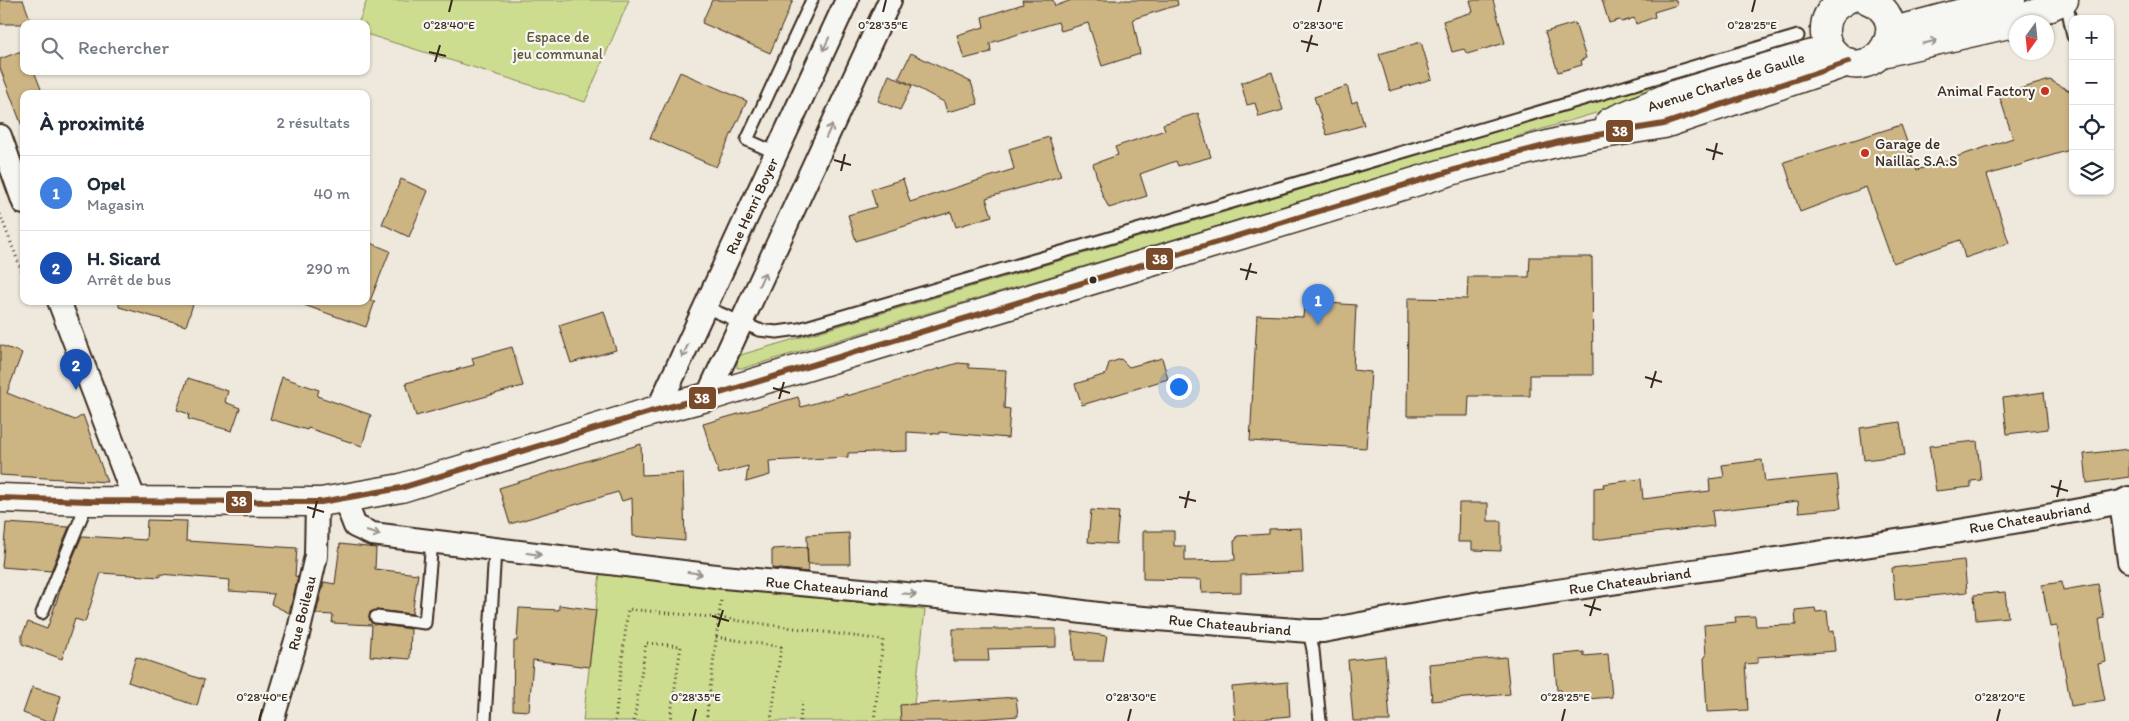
<!DOCTYPE html>
<html lang="fr">
<meta charset="utf-8">
<style>
:root{--surface:#fff;--page:#f6f6f7;--text:#1f2937;--muted:#747a83;--line:#e0e1e3;--accent:#2563eb}
body{margin:0;font-family:Itim,sans-serif;background:var(--page);color:var(--text)}
.controls{position:absolute;right:15px;top:15px;display:grid;overflow:hidden;border-radius:10px;box-shadow:0 1px 4px #0004}
.controls button{width:45px;height:45px;display:grid;place-items:center;padding:0;border:0;border-bottom:1px solid var(--line);background:var(--surface);color:var(--text);font:25px sans-serif}
.compass{position:absolute;left:2009px;top:15px;width:45px;height:45px;border-radius:50%;background:var(--surface);box-shadow:0 1px 4px #0004;rotate:195deg}
.you{position:absolute;left:1178px;top:386px;width:18px;height:18px;margin:-12px;border:4px solid #fff;border-radius:50%;background:#1a73e8;box-shadow:0 0 0 8px #1a73e833}
.badge{display:grid;place-items:center;width:32px;height:32px;border-radius:50%;background:var(--accent);color:#fff;font-size:16px;font-weight:700}
.pin{position:absolute;translate:-50% -41px;filter:drop-shadow(0 1px 2px #0008)}
.pin::after{content:'';position:absolute;top:26px;width:18px;height:15px;background:inherit;clip-path:polygon(0 0,100% 0,50% 100%)}
.list{margin:0;padding:0;list-style:none}
h2{display:flex;justify-content:space-between;align-items:center;height:65px;margin:0;padding:0 20px;font-size:21px}
h2 small{font-size:16px;font-weight:400;color:var(--muted)}
.list li{display:grid;grid-template-columns:32px 1fr auto;gap:15px;align-items:center;box-sizing:border-box;height:75px;padding:0 20px;border-top:1px solid var(--line)}
.list b{display:block;font-size:19px;white-space:nowrap}
.list p{margin:0;font-size:16px;white-space:nowrap;color:var(--muted)}
.list em{font-size:16px;font-style:normal;color:var(--muted)}
.icon{flex:none;width:28px;height:28px;fill:none;stroke:currentColor;stroke-width:2;stroke-linecap:round;stroke-linejoin:round}
.map{position:relative;flex:none;width:2129px;height:721px;overflow:hidden}
.search{position:absolute;background:var(--surface);box-shadow:0 1px 4px #0004;left:20px;top:20px;width:350px;height:55px;display:flex;align-items:center;gap:12px;box-sizing:border-box;padding:0 18px;border-radius:10px;color:var(--muted);font-size:19px}
.panel{position:absolute;background:var(--surface);box-shadow:0 1px 4px #0004;left:20px;top:90px;width:350px;height:215px;border-radius:10px}
.map>svg:first-child{display:block}
.green{fill:#cddd90;stroke:#848457}
.building{fill:#ccb483;stroke:#3b2a1e}
.lines{fill:none;stroke-linecap:round;stroke-linejoin:round}
.service-casing{stroke:#3b2a1e;stroke-width:15}
.minor-casing{stroke:#3b2a1e;stroke-width:26}
.secondary-casing{stroke:#3b2a1e;stroke-width:31}
.path{stroke:#3b2a1e;stroke-width:3;stroke-dasharray:1 4;stroke-linecap:butt}
.service{stroke:#f6f6f2;stroke-width:11}
.minor{stroke:#f6f6f2;stroke-width:22}
.secondary{stroke:#f6f6f2;stroke-width:28}
.bus-1-casing{stroke:#f6f6f2;stroke-width:10}
.bus-1{stroke:#7a4b2a;stroke-width:6}
.oneway{stroke:#989088}
.ticks{fill:none;stroke:#3b2a1e;stroke-width:2}
.poi-dot{fill:#c8321e;stroke:#f6f6f2;stroke-width:2}
.bus-dot{fill:#3b2a1e;stroke:#f6f6f2;stroke-width:2}
.labels{text-anchor:middle;stroke-width:4.5;stroke-linejoin:round;paint-order:stroke}
.park-label{font-size:15px;fill:#60573a;stroke:#f6f6f2}
.street-label{font-size:15px;fill:#3b2a1e;stroke:#f6f6f2}
.poi-label{font-size:15px;fill:#3b2a1e;stroke:#f6f6f2;text-anchor:end}
.ticks-label{font-size:12px;text-anchor:middle;fill:#3b2a1e;stroke:#f6f6f2;stroke-width:4.5;stroke-linejoin:round;paint-order:stroke}
.line-badge{stroke:#f6f6f2;stroke-width:2}
.badge-label{font-size:14px;text-anchor:middle;font-weight:bold;fill:#fff}
</style>
<div class="map">
<svg width="2129" height="721" viewBox="0 0 2129 721">
<rect width="100%" height="100%" fill="#eee9dc"/>
<filter id="ink" filterUnits="userSpaceOnUse"><feTurbulence type="fractalNoise" baseFrequency=".02" numOctaves="2"/><feDisplacementMap in="SourceGraphic" scale="10" xChannelSelector="R" yChannelSelector="G"/><feConvolveMatrix kernelMatrix="1 2 1 2 8 2 1 2 1" color-interpolation-filters="sRGB"/></filter>
<g filter="url(#ink)">
<path class="green" d="M367,0H629L585,102L366,34V24H358Z
M1810,39L1813,48L744,368H737V356Z
M600,573L925,610L912,721H583Z"/>
<path class="building" d="M0,0H23L32,24H0Z
M712,0H793L770,53L702,23Z
M1022,0H1053L1055,6L1072,0H1177L1178,5L1133,19L1140,54L1102,66L1088,23L1061,31L1058,22L1022,33L990,43L991,52L964,59L957,35L984,27L982,17L1023,4Z
M1470,0H1493L1505,43L1467,54L1464,49L1452,52L1443,21L1473,12Z
M1602,0H1676L1677,5L1654,12L1655,17L1636,24L1634,18L1622,22L1619,20L1609,23Z
M1575,23L1586,58L1581,60L1582,65L1558,72L1545,32Z
M1421,42L1432,79L1390,91L1379,54Z
M24,50V71H34L41,89L24,94V126H22L0,68V59Z
M911,53L971,82L978,104L947,112L944,102L899,78Z
M680,72L747,101L716,167L650,138Z
M1272,72L1283,110L1259,117L1255,103L1247,105L1241,83Z
M889,75L912,86L900,110L878,101Z
M2050,80L2073,93V149L1987,175L2009,243L1965,258L1960,240L1893,263L1866,187L1800,212L1784,162L1901,125L1917,170L2013,138L1999,95Z
M1347,86L1352,103L1357,101L1364,125L1327,135L1314,97Z
M1198,113L1211,157L1178,166L1176,161L1140,174L1147,196L1109,208L1102,194L1093,164L1118,155L1115,147L1165,130L1163,124Z
M1049,137L1061,176L986,198L992,216L956,227L951,212L856,241L848,215L876,207L871,189L903,179L910,202L1014,169L1009,149Z
M401,179L428,191L409,237L382,224Z
M366,241L390,251L370,301H375L366,327L301,304L302,301H366Z
M1530,257H1592L1593,375H1530V396H1469L1468,416H1407L1408,298L1467,299L1468,277H1529Z
M119,301H194L186,326L119,307Z
M1314,302L1356,305L1353,370L1371,372L1366,448L1250,441L1257,315L1303,317L1304,307Z
M604,311L616,350L571,363L559,325Z
M0,345L22,353L7,393L75,420L83,415L107,482L0,475Z
M512,347L523,386L416,416L406,383L474,365L472,358Z
M1162,358L1168,379L1082,405L1075,384L1106,374L1109,363L1121,359L1129,367Z
M958,363L969,364V368L1006,370L1004,408L1010,409L1008,438L939,432V434L907,432V451L848,453V457L769,461L770,475L746,482L748,466L719,474L703,424L798,397L801,407L847,394V396Z
M282,377L319,390L317,396L371,415L362,446L308,428L307,430L270,419Z
M188,378L228,391L225,402L240,408L232,431L188,419L189,414L177,410Z
M2044,392L2048,429L2007,434L2003,398Z
M1900,422L1905,455L1864,460L1860,428Z
M1977,441L1981,480L1971,481V487L1936,491L1929,446Z
M641,444L642,475L683,473L685,541L633,536L632,498L622,501L618,492L510,524L499,488Z
M2129,449V477L2087,483L2084,454Z
M1762,460L1765,482L1837,475L1841,508L1799,512L1798,501L1712,511L1714,526L1594,540V488L1604,487L1603,484L1641,479L1643,499L1710,491L1709,479L1724,477L1722,465Z
M1459,503H1488V521H1501V551L1472,550V542H1458Z
M1091,510L1119,512L1116,544L1088,542Z
M147,520L187,521L186,541L297,548L295,576L298,577L289,613L271,604L274,594L229,591L230,580L160,574V577L101,573L85,622L75,619L62,659L22,644V635L28,622L47,629L65,576L82,536L146,540Z
M6,523L69,527L51,571L2,567Z
M1301,528L1303,572L1241,575V592L1202,593L1201,580L1143,579V531H1174V546H1185V561L1235,560L1234,541L1236,540L1237,536L1269,534V529Z
M849,533L850,564H808L807,535Z
M340,544L376,548L375,569L418,574L412,614L376,610L370,612L369,617L371,623L375,624L411,629L410,659L370,656L372,625L332,623L333,615L316,614L324,582L335,584Z
M807,547L808,572L772,568V549Z
M1964,560L1967,592L1895,600L1892,568Z
M2062,582L2063,590L2098,584L2104,618L2099,619L2106,662L2098,664L2105,700L2071,706L2057,626L2050,627L2042,585Z
M2005,592L2008,617L1976,620L1974,595Z
M559,605L596,610L589,667L533,660L529,711L513,710L514,641H517L519,608L559,610Z
M1815,608L1816,612L1827,611L1829,632L1833,631L1835,651L1758,657V663L1745,664L1748,710L1707,712L1704,658L1706,656L1704,625L1736,622L1735,617L1755,616L1756,626L1796,625L1795,610Z
M953,629H1056V647L988,649L989,661H953Z
M1072,631L1107,636L1103,661H1074Z
M1584,652V656L1608,654L1612,697L1563,701L1561,690H1557L1554,655Z
M1385,656L1390,721H1353L1348,660Z
M136,657L204,680L197,706L128,682Z
M1506,657L1510,694L1432,701L1429,664Z
M1288,682L1290,716L1235,721L1232,687Z
M32,687L61,696L53,721H45L23,713Z
M1016,697L1018,716L952,721H901L900,705Z"/>
<g class="lines">
<defs>
<path id="service" d="M2066,0L2073,36
M776,153L747,140L812,0
M705,307L759,330L777,332L799,329L1798,36
M42,613L88,501
M376,617L425,623L432,541
M1309,631L1313,650L1320,721
M485,721L495,549"/>
<path id="minor" d="M0,136L24,203
M59,301L135,501
M707,397L890,0
M657,411L847,0
M344,498L355,526L372,534L724,577L1044,607L1106,615L1309,631H1323C1382,620 1440,609 1499,600C1706,567 1915,543 2121,502L2129,498
M2121,502L2129,561
M272,721L298,634L316,556L317,502"/>
<path id="secondary" d="M1846,0C1834,6 1825,15 1825,29C1824,39 1829,49 1837,56C1873,88 1918,20 1868,0
M1890,32L2011,0
M1882,53L2013,23L2064,0
M1610,122L1674,95L1813,54
M0,498L88,501L321,502L401,488L650,412L707,397L1464,167L1567,140L1664,124L1848,62"/>
</defs>
<use href="#service" class="service-casing"/>
<use href="#minor" class="minor-casing"/>
<use href="#secondary" class="secondary-casing"/>
<path class="path" d="M0,214L24,277
M716,637L781,647L771,721
M615,721L628,609L719,618L883,640L874,721
M634,721L646,643L681,646L670,721
M706,721L721,600
M800,721L802,701"/>
<use href="#service" class="service"/>
<use href="#minor" class="minor"/>
<use href="#secondary" class="secondary"/>
<defs>
<path id="bus-1" d="M0,498L88,501L321,502L401,488L650,412L707,397L1464,167L1567,140L1664,124L1848,62"/>
</defs>
<use href="#bus-1" class="bus-1-casing"/>
<use href="#bus-1" class="bus-1"/>
</g>
<defs><path id="oneway-shaft" d="M-6 0H5M1.5-3L5.5 0L1.5 3" fill="none" stroke-width="1.6" stroke-linecap="round" stroke-linejoin="round" transform="scale(1.25)"/></defs>
<g class="oneway">
<use href="#oneway-shaft" transform="translate(1930 42) rotate(-13)"/>
<use href="#oneway-shaft" transform="translate(826 44) rotate(115)"/>
<use href="#oneway-shaft" transform="translate(829 131) rotate(-65)"/>
<use href="#oneway-shaft" transform="translate(762 279) rotate(-65)"/>
<use href="#oneway-shaft" transform="translate(685 351) rotate(115)"/>
<use href="#oneway-shaft" transform="translate(373 533) rotate(16)"/>
<use href="#oneway-shaft" transform="translate(534 554) rotate(7)"/>
<use href="#oneway-shaft" transform="translate(695 573) rotate(7)"/>
<use href="#oneway-shaft" transform="translate(909 594) rotate(5)"/>
</g>
</g>
<path class="ticks" d="M449,12L452,0M883,12L886,0M1318,12L1321,0M1752,12L1755,0M1301,41L1318,45M429,52L446,56M1307,52L1312,35M435,62L440,45M1706,149L1723,154M834,160L851,165M1713,160L1717,143M841,171L845,154M1240,269L1257,273M1246,280L1251,263M1645,377L1662,382M773,388L790,393M1651,388L1656,371M779,399L784,382M2051,486L2068,491M1179,497L1196,501M2057,497L2061,480M307,507L324,512M1185,508L1189,491M313,518L317,501M1584,605L1601,610M712,616L729,621M1590,616L1595,599M718,627L723,610M259,721L262,709M693,721L696,709M1128,721L1131,709M1562,721L1565,709M1997,721L2000,709"/>
<g class="poi-dot">
<circle cx="2045" cy="91" r="5"/>
<circle cx="1865" cy="153" r="5"/>
</g>
<circle class="bus-dot" cx="1093" cy="280" r="4.5"/>
<g class="labels">
<g class="park-label">
<text x="558" y="42">Espace de<tspan x="558" dy="17">jeu communal</tspan></text>
</g>
<g class="street-label">
<text transform="translate(1726 82) rotate(-18)" y="5">Avenue Charles de Gaulle</text>
<text transform="translate(752 206) rotate(-65)" y="5">Rue Henri Boyer</text>
<text transform="translate(2030 518) rotate(-10)" y="5">Rue Chateaubriand</text>
<text transform="translate(1630 581) rotate(-8)" y="5">Rue Chateaubriand</text>
<text transform="translate(827 587) rotate(5)" y="5">Rue Chateaubriand</text>
<text transform="translate(302 613) rotate(-76)" y="5">Rue Boileau</text>
<text transform="translate(1230 625) rotate(5)" y="5">Rue Chateaubriand</text>
</g>
<g class="poi-label">
<text x="2035" y="96">Animal Factory</text>
<text x="1875" y="149" text-anchor="start">Garage de<tspan x="1875" dy="17">Naillac S.A.S</tspan></text>
</g>
</g>
<g class="ticks-label">
<text x="449" y="29">0°28'40"E</text>
<text x="883" y="29">0°28'35"E</text>
<text x="1318" y="29">0°28'30"E</text>
<text x="1752" y="29">0°28'25"E</text>
<text x="262" y="701">0°28'40"E</text>
<text x="696" y="701">0°28'35"E</text>
<text x="1131" y="701">0°28'30"E</text>
<text x="1565" y="701">0°28'25"E</text>
<text x="2000" y="701">0°28'20"E</text>
</g>
<g class="line-badge">
<rect x="1605" y="119" width="29" height="24" rx="5" fill="#7a4b2a"/>
<rect x="1145" y="247" width="29" height="24" rx="5" fill="#7a4b2a"/>
<rect x="688" y="386" width="29" height="24" rx="5" fill="#7a4b2a"/>
<rect x="225" y="490" width="28" height="24" rx="5" fill="#7a4b2a"/>
</g>
<g class="badge-label">
<text x="1620" y="136">38</text>
<text x="1160" y="264">38</text>
<text x="702" y="403">38</text>
<text x="239" y="506">38</text>
</g>
</svg>
<div class="controls">
<button>+</button>
<button>−</button>
<button><svg class="icon" aria-label="locate" viewBox="0 0 24 24"><circle cx="12" cy="12" r="6"/><path d="M12 2v4M12 18v4M2 12h4M18 12h4"/></svg></button>
<button><svg class="icon" aria-label="layers" viewBox="0 0 24 24"><path d="M12 4l9 5-9 5-9-5zM3 14l9 5 9-5"/></svg></button>
</div>
<svg class="compass" viewBox="-18 -18 36 36"><path d="M0-13l5 13h-10z" fill="#e53935"/><path d="M0 13l5-13h-10z" fill="#747a83"/></svg>
<div class="you"></div>
<div class="pin badge" style="left:1318px;top:325px;background:#3f7fe0">1</div>
<div class="pin badge" style="left:76px;top:390px;background:#1a4fb4">2</div>
<div class="search"><svg class="icon" aria-label="search" viewBox="0 0 24 24"><circle cx="10" cy="10" r="6"/><path d="M15 15l6 6"/></svg>Rechercher</div>
<section class="panel">
<h2>À proximité<small>2 résultats</small></h2>
<ul class="list">
<li><span class="badge" style="background:#3f7fe0">1</span><div><b>Opel</b><p>Magasin</p></div><em>40 m</em></li>
<li><span class="badge" style="background:#1a4fb4">2</span><div><b>H. Sicard</b><p>Arrêt de bus</p></div><em>290 m</em></li>
</ul>
</section>
</div>
